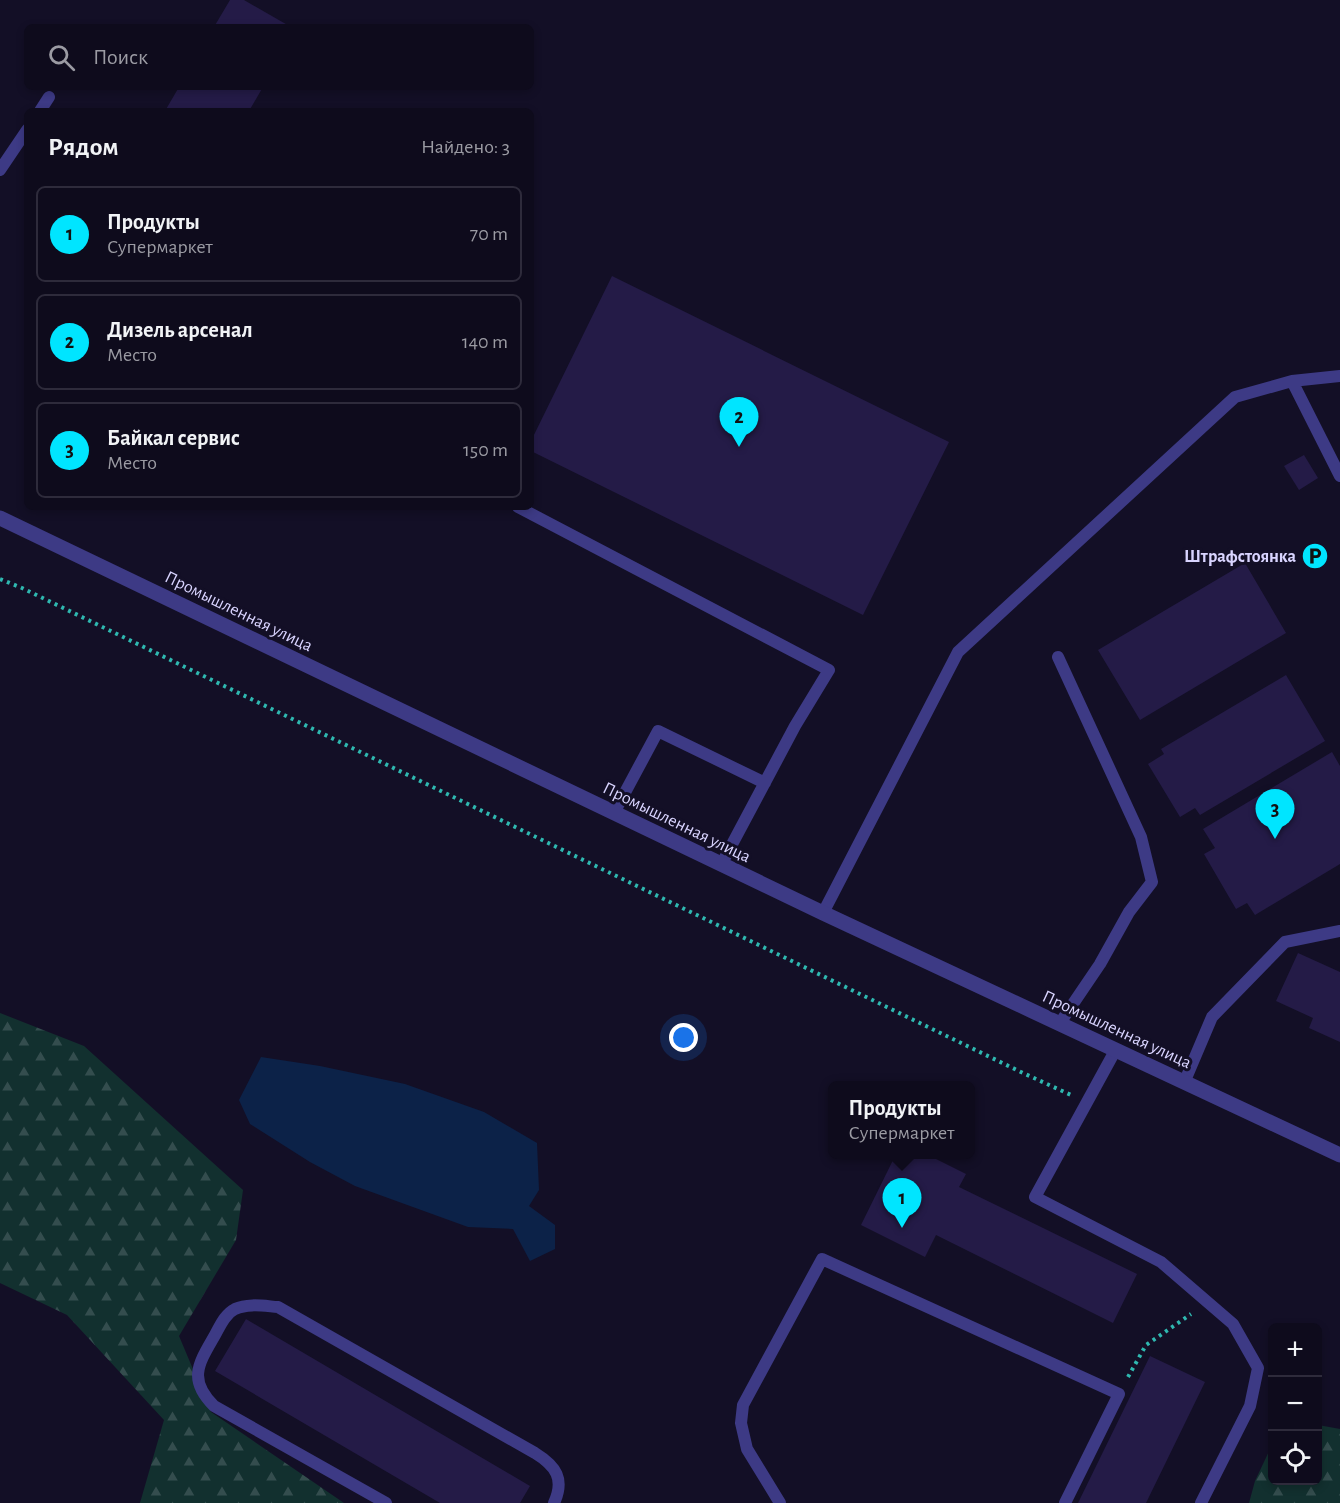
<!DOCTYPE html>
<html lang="ru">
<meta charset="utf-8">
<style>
:root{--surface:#0e0b1c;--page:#171425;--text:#f1f3f6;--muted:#9b9ba3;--line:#2e2b3b;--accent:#00e5ff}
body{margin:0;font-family:"Alegreya Sans",sans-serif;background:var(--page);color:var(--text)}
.controls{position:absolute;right:18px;bottom:18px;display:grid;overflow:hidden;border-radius:9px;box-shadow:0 3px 9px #0003}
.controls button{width:54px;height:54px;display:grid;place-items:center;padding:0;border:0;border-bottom:2px solid var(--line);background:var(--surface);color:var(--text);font:30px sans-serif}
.you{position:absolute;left:684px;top:1038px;width:21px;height:21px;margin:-15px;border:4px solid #fff;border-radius:50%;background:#1a73e8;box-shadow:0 0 0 9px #1a73e833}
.badge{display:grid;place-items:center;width:39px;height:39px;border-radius:50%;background:var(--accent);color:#111;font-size:20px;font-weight:700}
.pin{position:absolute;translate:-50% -50px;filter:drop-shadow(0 2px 3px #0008)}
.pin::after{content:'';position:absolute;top:32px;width:21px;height:18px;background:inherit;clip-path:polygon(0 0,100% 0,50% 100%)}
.popup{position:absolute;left:828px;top:1081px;width:147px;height:78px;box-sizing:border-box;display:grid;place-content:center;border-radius:9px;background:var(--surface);filter:drop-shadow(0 2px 4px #0005);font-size:20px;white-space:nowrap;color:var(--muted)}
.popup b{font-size:22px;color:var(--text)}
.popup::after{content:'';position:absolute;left:50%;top:100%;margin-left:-12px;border:12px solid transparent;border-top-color:var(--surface)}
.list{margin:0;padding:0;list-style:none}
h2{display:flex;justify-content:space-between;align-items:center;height:78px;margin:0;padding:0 24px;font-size:26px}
h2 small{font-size:20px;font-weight:400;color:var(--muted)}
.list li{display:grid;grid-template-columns:39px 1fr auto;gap:18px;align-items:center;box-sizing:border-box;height:96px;margin:0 12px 12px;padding:0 12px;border:2px solid var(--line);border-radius:9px}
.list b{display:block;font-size:22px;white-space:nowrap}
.list p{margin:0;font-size:20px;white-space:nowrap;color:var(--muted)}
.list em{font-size:20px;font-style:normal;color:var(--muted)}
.icon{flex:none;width:33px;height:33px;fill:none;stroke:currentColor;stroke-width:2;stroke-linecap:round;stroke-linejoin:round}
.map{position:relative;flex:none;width:1340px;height:1503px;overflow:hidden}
.search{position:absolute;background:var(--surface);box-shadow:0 3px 9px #0003;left:24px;top:24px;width:510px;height:66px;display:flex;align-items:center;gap:15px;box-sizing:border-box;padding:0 21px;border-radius:9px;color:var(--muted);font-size:22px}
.panel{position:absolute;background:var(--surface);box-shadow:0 3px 9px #0003;left:24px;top:108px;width:510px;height:402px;border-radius:9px}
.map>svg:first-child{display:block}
.forest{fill:url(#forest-firs)}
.water{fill:#0c2248}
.building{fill:#241b47}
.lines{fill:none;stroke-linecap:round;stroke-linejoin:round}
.path{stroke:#2fb8b0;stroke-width:4;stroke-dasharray:3 4.5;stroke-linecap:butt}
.service{stroke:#3d3a85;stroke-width:12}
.tertiary{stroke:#3d3a85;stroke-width:15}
.labels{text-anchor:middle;stroke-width:6;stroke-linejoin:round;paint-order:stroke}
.poi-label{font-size:18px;font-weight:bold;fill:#d9d4ff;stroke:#130f26;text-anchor:end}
.street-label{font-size:18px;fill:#d9d4ff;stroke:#130f26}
</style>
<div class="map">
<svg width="1340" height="1503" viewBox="0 0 1340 1503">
<defs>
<pattern id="forest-firs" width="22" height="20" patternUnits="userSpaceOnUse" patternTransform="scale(1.5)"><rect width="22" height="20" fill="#12302f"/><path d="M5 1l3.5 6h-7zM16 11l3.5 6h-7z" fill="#344d4e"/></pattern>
</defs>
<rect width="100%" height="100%" fill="#130f26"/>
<path class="forest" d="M0,1013L84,1046L243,1190L236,1240L179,1336L211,1412L344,1503H140L164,1420L67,1315L0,1283Z
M1318,1425L1340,1429V1503H1249L1255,1481L1272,1445V1480H1318Z"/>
<path class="water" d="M261,1057L320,1066L405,1084L484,1112L537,1143L539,1190L529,1206L555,1225V1249L530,1261L513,1229L468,1227L355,1186L310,1162L250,1124L239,1100Z"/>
<path class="building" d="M230,0H244L291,27H214Z
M179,87H263L249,111H165Z
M612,276L949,442L863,615L531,451V441Z
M1304,455L1318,478L1299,490L1284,466Z
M1245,563L1286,633L1140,720L1098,650Z
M1286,675L1325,741L1200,815L1195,808L1180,817L1148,764L1164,754L1161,749Z
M1332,752L1340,766V864L1255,915L1247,903L1236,909L1204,854L1215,848L1203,829Z
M1298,953L1340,972V1042L1309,1028L1313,1018L1276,1001Z
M896,1154H926L966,1174L959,1187L1137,1274L1113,1323L936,1235L925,1257L861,1225Z
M246,1319L530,1486L520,1503H440L215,1371Z
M1150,1356L1205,1382L1146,1503H1078Z"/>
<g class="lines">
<path class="path" d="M0,579L22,588L1023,1073L1071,1095
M1128,1377L1146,1345L1191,1314"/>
<path class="service" d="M40,111L49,97
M0,170L27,130
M1292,381L1340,476
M518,507L829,670L795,726L721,865
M1058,657L1141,837L1152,882L1129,912L1100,964L1060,1023
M614,813L658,731L765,783
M823,913L958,652L1235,397L1292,381L1340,376
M1115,1051L1035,1197L1161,1262L1233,1324L1258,1368L1250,1406L1201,1503
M1184,1083L1212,1017L1285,942L1340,931
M386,1503L214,1406C187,1379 199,1363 215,1335C220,1326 225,1314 235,1309C248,1303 264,1306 278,1307L535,1453C556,1466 565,1479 554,1503
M780,1503L747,1449L741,1423L743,1405L822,1259L1119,1394L1065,1503"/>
<path class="tertiary" d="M0,518L823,913L1340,1155"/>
</g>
<defs>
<symbol id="parking-disc" viewBox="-11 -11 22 22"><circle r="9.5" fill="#00e5ff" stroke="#130f26"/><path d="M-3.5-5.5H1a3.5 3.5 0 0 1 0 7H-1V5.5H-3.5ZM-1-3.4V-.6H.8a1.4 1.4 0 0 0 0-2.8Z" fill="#111"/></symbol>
</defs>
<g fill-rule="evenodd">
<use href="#parking-disc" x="1300" y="541" width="30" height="30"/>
</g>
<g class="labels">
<g class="poi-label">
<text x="1296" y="562">Штрафстоянка</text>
</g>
<g class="street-label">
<text transform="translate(239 611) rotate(26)" y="6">Промышленная улица</text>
<text transform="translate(677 822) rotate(26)" y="6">Промышленная улица</text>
<text transform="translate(1117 1029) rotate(25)" y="6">Промышленная улица</text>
</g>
</g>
</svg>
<div class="controls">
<button>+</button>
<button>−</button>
<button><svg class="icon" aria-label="locate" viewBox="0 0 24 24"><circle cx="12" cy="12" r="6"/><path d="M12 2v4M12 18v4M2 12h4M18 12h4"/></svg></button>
</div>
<div class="you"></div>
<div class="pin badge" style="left:902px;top:1228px">1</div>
<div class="popup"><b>Продукты</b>Супермаркет</div>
<div class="pin badge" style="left:739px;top:447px">2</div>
<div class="pin badge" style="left:1275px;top:839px">3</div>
<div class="search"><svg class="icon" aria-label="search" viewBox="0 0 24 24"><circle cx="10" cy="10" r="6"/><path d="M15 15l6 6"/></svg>Поиск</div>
<section class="panel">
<h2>Рядом<small>Найдено: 3</small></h2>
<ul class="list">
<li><span class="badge">1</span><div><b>Продукты</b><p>Супермаркет</p></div><em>70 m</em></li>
<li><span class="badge">2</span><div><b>Дизель арсенал</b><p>Место</p></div><em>140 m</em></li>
<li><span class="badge">3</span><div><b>Байкал сервис</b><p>Место</p></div><em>150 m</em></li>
</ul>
</section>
</div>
